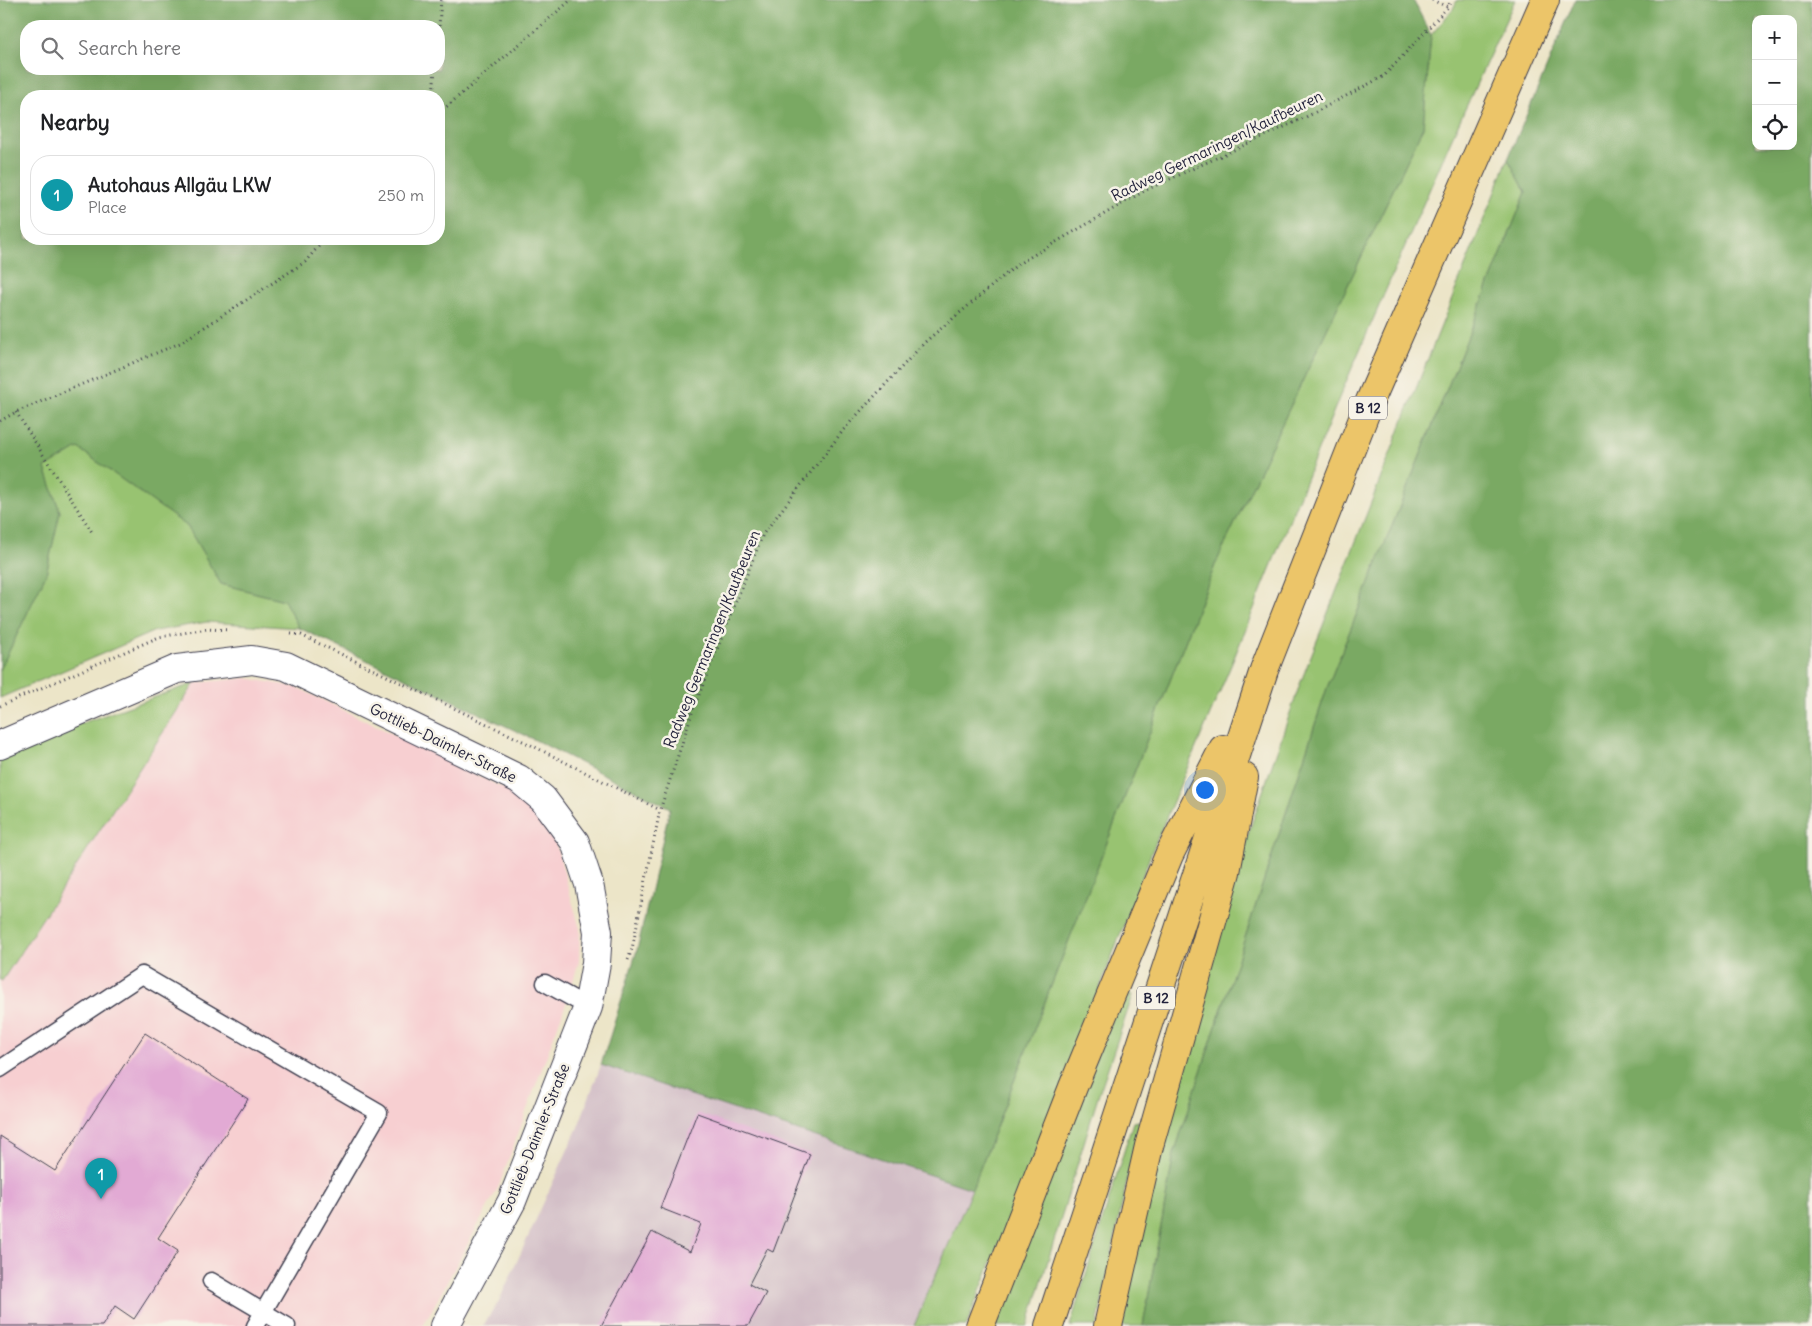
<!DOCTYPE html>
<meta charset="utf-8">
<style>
:root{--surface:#fff;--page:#f6f6f6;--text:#202124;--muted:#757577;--line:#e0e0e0;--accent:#111827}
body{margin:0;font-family:Delius,sans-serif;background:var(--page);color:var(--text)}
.controls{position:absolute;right:15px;top:15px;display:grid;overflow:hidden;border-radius:10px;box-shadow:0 5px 20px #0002}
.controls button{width:45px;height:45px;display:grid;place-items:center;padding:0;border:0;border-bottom:1px solid var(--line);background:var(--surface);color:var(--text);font:25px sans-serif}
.you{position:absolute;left:1204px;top:789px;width:18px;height:18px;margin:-12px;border:4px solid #fff;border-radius:50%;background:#1a73e8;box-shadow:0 0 0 8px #1a73e833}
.badge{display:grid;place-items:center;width:32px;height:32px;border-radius:50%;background:var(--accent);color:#fff;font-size:16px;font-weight:700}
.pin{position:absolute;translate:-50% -41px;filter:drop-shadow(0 1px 2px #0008)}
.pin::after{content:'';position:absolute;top:26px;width:18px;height:15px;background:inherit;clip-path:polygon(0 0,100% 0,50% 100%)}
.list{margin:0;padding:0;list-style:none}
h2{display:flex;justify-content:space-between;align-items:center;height:65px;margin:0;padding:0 20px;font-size:21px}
h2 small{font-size:16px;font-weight:400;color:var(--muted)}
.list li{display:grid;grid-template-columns:32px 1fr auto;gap:15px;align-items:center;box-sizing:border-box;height:80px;margin:0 10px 10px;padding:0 10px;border:1px solid var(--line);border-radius:20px}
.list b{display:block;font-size:19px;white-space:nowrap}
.list p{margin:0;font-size:16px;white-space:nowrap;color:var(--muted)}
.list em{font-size:16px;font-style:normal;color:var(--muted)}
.icon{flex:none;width:28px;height:28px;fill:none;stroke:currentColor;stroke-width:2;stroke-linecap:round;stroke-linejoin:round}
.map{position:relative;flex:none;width:1812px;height:1326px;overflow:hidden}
.search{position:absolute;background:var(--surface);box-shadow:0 5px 20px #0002;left:20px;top:20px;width:425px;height:55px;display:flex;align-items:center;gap:12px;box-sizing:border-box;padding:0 18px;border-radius:20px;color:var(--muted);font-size:19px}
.panel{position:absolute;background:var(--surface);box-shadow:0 5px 20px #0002;left:20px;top:90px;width:425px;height:155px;border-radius:20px}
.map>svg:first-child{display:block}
.built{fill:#f7cfd1}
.industrial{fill:#d2bdc6}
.green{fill:#98c371;stroke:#5d7256}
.forest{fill:#7aa963;stroke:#4e664f;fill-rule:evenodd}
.building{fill:#e2aad4}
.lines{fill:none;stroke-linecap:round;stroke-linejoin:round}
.service-casing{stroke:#403f50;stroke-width:19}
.minor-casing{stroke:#403f50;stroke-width:30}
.trunk-casing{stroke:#403f50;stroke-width:30}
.path{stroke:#403f50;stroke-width:3;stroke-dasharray:1 4;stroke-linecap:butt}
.service{stroke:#fff;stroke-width:16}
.minor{stroke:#fff;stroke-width:28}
.trunk{stroke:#ecc569;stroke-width:28}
.labels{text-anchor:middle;stroke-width:5;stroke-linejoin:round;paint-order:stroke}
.shield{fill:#f7f3e8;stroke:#62616f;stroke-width:1}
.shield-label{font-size:14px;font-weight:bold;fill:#22223b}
.street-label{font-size:15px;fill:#22223b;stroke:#f7f3e8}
</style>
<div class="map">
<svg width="1812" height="1326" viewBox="0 0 1812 1326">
<rect width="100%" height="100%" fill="#f7f3e8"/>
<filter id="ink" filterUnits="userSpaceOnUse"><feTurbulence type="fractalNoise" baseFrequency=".02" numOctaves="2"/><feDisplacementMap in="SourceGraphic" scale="10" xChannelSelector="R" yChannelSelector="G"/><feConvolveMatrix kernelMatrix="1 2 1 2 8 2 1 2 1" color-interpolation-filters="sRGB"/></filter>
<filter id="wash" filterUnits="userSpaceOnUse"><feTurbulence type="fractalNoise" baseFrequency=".0096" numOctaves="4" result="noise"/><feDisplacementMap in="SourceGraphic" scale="20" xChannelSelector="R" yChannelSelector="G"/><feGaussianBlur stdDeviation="1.12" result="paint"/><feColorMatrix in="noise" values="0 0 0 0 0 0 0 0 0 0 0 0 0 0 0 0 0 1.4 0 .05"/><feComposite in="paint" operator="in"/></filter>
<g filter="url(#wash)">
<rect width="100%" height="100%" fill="#ece5c8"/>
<path class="built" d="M246,678L296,687L522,797L556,844L580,929L579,961L568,998L498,1188L423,1326H0V980H2L195,683Z"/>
<path class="industrial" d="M601,1065L972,1189L914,1326H483L499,1301L578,1127Z"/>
<path class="green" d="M1457,0H1515L1451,140L1339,398L1232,663L1152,851L1062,1087L966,1326H914L972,1189L1215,565L1423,127L1431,35L1453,9Z
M1508,159L1526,192L1327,688L1174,1154L1143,1326H1117L1158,1148L1235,872L1300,684L1403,421Z
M78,448L187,526L221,584L284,600L299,628L207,622L155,631L0,698V670L46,574L60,512L45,468Z
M195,683L2,981L0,980V754L26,743Z
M1123,990L1133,995L1098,1097L1028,1326H988Z
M1139,1121L1097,1326H1070L1133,1122Z"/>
<path class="forest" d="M0,0H1413L1431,35L1423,127L1215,565L972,1189L601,1065L637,950L670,808L533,739L299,628L284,600L221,584L187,526L78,448L45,468L60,512L46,574L0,670ZM26,26H439V69H26ZM26,96H439V239H26Z
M1575,0H1812V1326H1143L1174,1154L1327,688L1526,192L1508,159ZM1756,19H1793V146H1756Z"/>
<g id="blocks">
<path class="building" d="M145,1033L248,1099L158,1238L178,1251L134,1319L115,1306L102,1326H0V1136L55,1171Z
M697,1113L810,1154L773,1252L767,1249L749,1284L766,1293L748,1326H601L652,1232L690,1252L701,1224L660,1208Z"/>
</g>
</g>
<g filter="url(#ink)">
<use href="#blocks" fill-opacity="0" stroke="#403f50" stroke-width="1"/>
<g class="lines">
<defs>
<path id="service" d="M545,983L588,1007
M0,1069L142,975L379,1113L255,1326
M211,1281L287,1326"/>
<path id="minor" d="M0,745L177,669L252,660L286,666L519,779L543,799L575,842L589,884L598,932L596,963L588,1007L512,1201L445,1326"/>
<path id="trunk" d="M980,1326L1073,1087L1169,855L1223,749
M1049,1326L1264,670L1370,401L1545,0
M1108,1326L1149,1146L1226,872L1244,777"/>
</defs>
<use href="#service" class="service-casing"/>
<use href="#minor" class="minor-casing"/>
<use href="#trunk" class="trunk-casing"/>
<path class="path" d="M1432,0L1448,7
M439,26L441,0
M433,96L435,69
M439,113L571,0
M16,412L92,532
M0,421L16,412L180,343L305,262L325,239
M291,634L301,635L531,745L660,810
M0,706L159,637L207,629L229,630
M628,960L632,949L660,810L694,707L763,534L845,428L925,342L1018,264L1146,190L1306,117L1384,76L1448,7L1451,0"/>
<use href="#service" class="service"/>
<use href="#minor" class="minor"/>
<use href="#trunk" class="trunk"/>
</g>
</g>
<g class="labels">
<g class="shield">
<rect x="1349" y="396.5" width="38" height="23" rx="4"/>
<rect x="1137" y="986.5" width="38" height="23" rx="4"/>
</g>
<g class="shield-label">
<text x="1368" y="413">B 12</text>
<text x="1156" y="1003">B 12</text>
</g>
<g class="street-label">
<text transform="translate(1217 146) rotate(-26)" y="5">Radweg Germaringen/Kaufbeuren</text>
<text transform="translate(712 639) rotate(-68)" y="5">Radweg Germaringen/Kaufbeuren</text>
<text transform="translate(443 743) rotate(26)" y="5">Gottlieb-Daimler-Straße</text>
<text transform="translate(535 1139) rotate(-68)" y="5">Gottlieb-Daimler-Straße</text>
</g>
</g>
</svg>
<div class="controls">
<button>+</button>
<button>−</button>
<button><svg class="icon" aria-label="locate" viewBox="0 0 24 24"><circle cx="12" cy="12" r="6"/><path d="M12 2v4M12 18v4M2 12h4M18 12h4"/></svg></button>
</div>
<div class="you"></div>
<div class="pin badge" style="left:101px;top:1199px;background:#0f9aa8">1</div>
<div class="search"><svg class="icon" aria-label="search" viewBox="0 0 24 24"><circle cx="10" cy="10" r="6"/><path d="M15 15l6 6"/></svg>Search here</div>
<section class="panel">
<h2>Nearby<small></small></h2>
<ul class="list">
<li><span class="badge" style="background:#0f9aa8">1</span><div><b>Autohaus Allgäu LKW</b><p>Place</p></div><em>250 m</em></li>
</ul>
</section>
</div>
